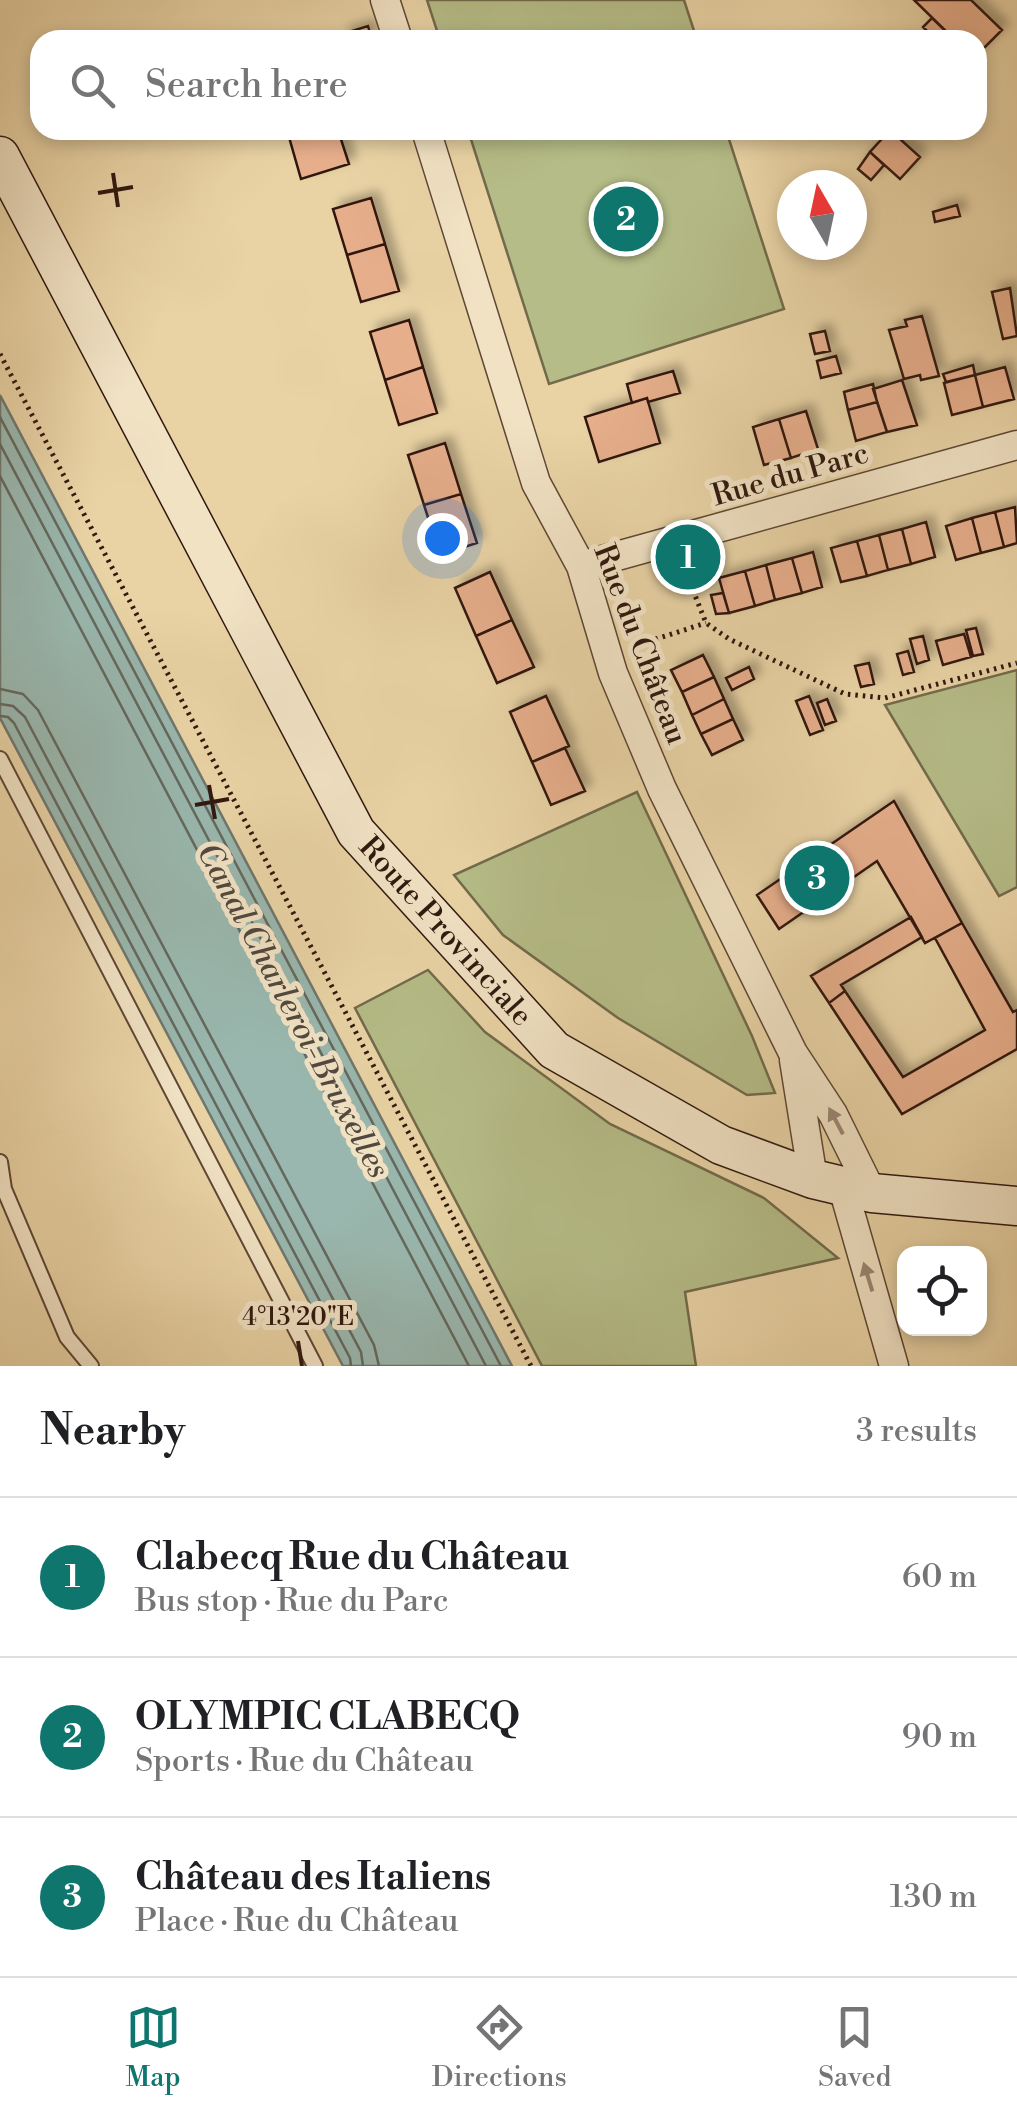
<!DOCTYPE html>
<meta charset="utf-8">
<style>
:root{--surface:#fff;--page:#f6f6f6;--text:#202124;--muted:#757577;--line:#e0e0e0;--accent:#0f766e}
body{margin:0;font-family:"Libre Bodoni",serif;background:var(--page);color:var(--text)}
.controls{position:absolute;right:30px;bottom:30px;display:grid;overflow:hidden;border-radius:20px;box-shadow:0 5px 15px #0003}
.controls button{width:90px;height:90px;display:grid;place-items:center;padding:0;border:0;border-bottom:2px solid var(--line);background:var(--surface);color:var(--text);font:50px sans-serif}
.compass{position:absolute;left:777px;top:170px;width:90px;height:90px;border-radius:50%;background:var(--surface);box-shadow:0 5px 15px #0003;rotate:351deg}
.you{position:absolute;left:442px;top:538px;width:35px;height:35px;margin:-25px;border:8px solid #fff;border-radius:50%;background:#1a73e8;box-shadow:0 0 0 15px #1a73e833}
.badge{display:grid;place-items:center;width:65px;height:65px;border-radius:50%;background:var(--accent);color:#fff;font-size:32px;font-weight:700}
.pin{position:absolute;translate:-50% -50%;border:5px solid #fff;box-shadow:0 2px 10px #0006}
.list{margin:0;padding:0;list-style:none}
h2{display:flex;justify-content:space-between;align-items:center;height:130px;margin:0;padding:0 40px;font-size:42px}
h2 small{font-size:32px;font-weight:400;color:var(--muted)}
.list li{display:grid;grid-template-columns:65px 1fr auto;gap:30px;align-items:center;box-sizing:border-box;height:160px;padding:0 40px;border-top:2px solid var(--line)}
.list b{display:block;font-size:38px;white-space:nowrap}
.list p{margin:0;font-size:32px;white-space:nowrap;color:var(--muted)}
.list em{font-size:32px;font-style:normal;color:var(--muted)}
.icon{flex:none;width:55px;height:55px;fill:none;stroke:currentColor;stroke-width:2;stroke-linecap:round;stroke-linejoin:round}
.map{position:relative;flex:none;width:1017px;height:1366px;overflow:hidden}
.search{position:absolute;background:var(--surface);box-shadow:0 5px 15px #0003;left:30px;right:30px;top:30px;height:110px;display:flex;align-items:center;gap:25px;box-sizing:border-box;padding:0 35px;border-radius:30px;color:var(--muted);font-size:38px}
.sheet{height:610px;background:var(--surface)}
nav{display:flex;justify-content:space-around;align-items:center;box-sizing:border-box;height:140px;border-top:2px solid var(--line);background:var(--surface);font-size:28px;color:var(--muted)}
nav a{display:grid;justify-items:center;gap:5px}
nav .on{color:var(--accent)}
.map>svg:first-child{display:block}
.green{fill:#b5bc87;stroke:#726a4b;stroke-width:2.5}
.water{fill:#99b7ae;stroke:#6f776e;stroke-width:2.5}
.lines{fill:none;stroke-linecap:round;stroke-linejoin:round}
.shore{stroke:#64685e;stroke-width:2.5}
.building{fill:#e6ae8b;stroke:#30180f;stroke-width:2.5;filter:url(#shadow)}
.service-casing{stroke:#5e4734;stroke-width:18}
.minor-casing{stroke:#5e4734;stroke-width:31}
.secondary-casing{stroke:#30180f;stroke-width:41}
.path{stroke:#30180f;stroke-width:5;stroke-dasharray:2.5 5;stroke-linecap:butt}
.service{stroke:#f1e2c4;stroke-width:14}
.minor{stroke:#f1e2c4;stroke-width:28}
.secondary{stroke:#f1e2c4;stroke-width:38}
.oneway{fill:#9a8773}
.ticks{fill:none;stroke:#30180f;stroke-width:4}
.labels{text-anchor:middle;stroke-width:10;stroke-linejoin:round;paint-order:stroke}
.street-label{font-size:30px;fill:#30180f;stroke:#f1e2c4}
.water-label{font-size:32px;font-style:italic;fill:#50483f;stroke:#f1e2c4}
.ticks-label{font-size:25px;text-anchor:middle;fill:#30180f;stroke:#f1e2c4;stroke-width:10;stroke-linejoin:round;paint-order:stroke}
</style>
<div class="map">
<svg width="1017" height="1366" viewBox="0 0 1017 1366">
<defs>
<filter id="shadow"><feDropShadow dx="7" dy="-7" stdDeviation="5" flood-color="#0004"/></filter>
</defs>
<rect width="100%" height="100%" fill="#e9d3a5"/>
<filter id="stains"><feTurbulence type="fractalNoise" baseFrequency=".002" numOctaves="4"/><feColorMatrix values="0 0 0 0 .2 0 0 0 0 .09 0 0 0 0 .02 0 0 0 .5 -.17"/></filter>
<radialGradient id="worn" r=".72"><stop offset=".6" stop-color="#630" stop-opacity="0"/><stop offset="1" stop-color="#630" stop-opacity=".3"/></radialGradient>
<path class="green" d="M427,0H684L697,40H440Z
M468,130H726L784,309L549,384Z
M1017,670V887L999,896L885,705Z
M637,792L752,1036L775,1093L747,1095L618,1018L503,935L454,875Z
M428,970L485,1032L610,1124L764,1198L838,1258L685,1292L696,1366H542L355,1008Z"/>
<path class="water" d="M0,395L512,1366H343L0,718Z"/>
<g class="lines">
<path class="shore" d="M0,417L501,1366
M0,444L486,1366
M0,476L469,1366
M0,689L23,694L38,710L374,1345L379,1366
M0,704L13,706L25,717L361,1352L363,1366
M0,716L8,717L14,723L350,1358L351,1366"/>
</g>
<path class="building" d="M914,0H971L1002,30L977,55V40H955Z
M932,18L955,40H936L923,27Z
M368,26L372,40H345L342,34Z
M287,130H338L349,164L301,179Z
M890,130L920,157L900,179L870,152Z
M870,152L884,165L871,180L858,169Z
M371,198L385,244L347,255L333,209Z
M957,205L960,216L935,222L933,212Z
M385,244L399,291L361,302L347,255Z
M1010,288L1017,336L1003,339L992,292Z
M922,316L939,376L921,380L920,375L904,379L889,330L907,326L905,320Z
M409,320L423,367L385,380L370,332Z
M825,331L830,351L815,354L810,334Z
M836,356L841,373L821,378L817,361Z
M973,365L975,375L946,382L943,374Z
M423,367L437,413L399,425L385,380Z
M1005,367L1014,399L983,407L975,375Z
M673,371L680,393L648,402L647,398L632,403L627,384Z
M975,375L983,407L952,415L944,383Z
M902,380L917,425L887,432L873,389Z
M873,384L877,402L848,410L844,392Z
M647,398L660,443L599,462L585,417Z
M877,402L887,432L856,441L848,410Z
M806,411L818,449L791,458L779,419Z
M779,419L791,458L764,465L753,427Z
M445,443L461,494L424,505L408,455Z
M461,494L477,543L440,555L424,505Z
M1015,507L1017,543L1004,547L995,512Z
M995,512L1004,547L981,553L972,518Z
M972,518L981,553L956,560L946,526Z
M926,522L935,557L911,564L902,529Z
M902,529L911,564L888,570L879,535Z
M879,535L888,570L867,576L857,541Z
M857,541L867,576L841,582L831,548Z
M813,552L822,587L802,593L792,558Z
M792,558L802,593L775,600L766,565Z
M766,565L775,600L755,606L745,571Z
M745,571L755,606L729,613L719,578Z
M490,572L512,620L476,636L455,588Z
M723,593L729,613L716,614L711,595Z
M512,620L534,667L497,683L476,636Z
M976,628L983,654L973,656L966,630Z
M964,634L971,657L943,665L936,641Z
M923,636L929,660L917,664L910,639Z
M908,651L914,672L903,675L897,654Z
M703,655L714,677L682,692L671,670Z
M869,663L874,684L861,687L855,666Z
M749,667L754,679L732,690L726,678Z
M714,677L724,699L692,715L682,692Z
M546,696L569,746L532,762L510,712Z
M809,696L823,730L810,735L796,701Z
M724,699L733,719L701,734L692,715Z
M827,699L836,721L825,725L817,703Z
M733,719L743,740L712,755L701,734Z
M565,748L585,791L551,805L532,762Z
M894,801L962,923L925,943L877,861L779,929L757,895Z
M911,917L922,937L841,985L845,991L829,1003L811,976Z
M962,923L1013,1012L1017,1010V1049L902,1114L829,1003L845,991L903,1077L985,1030L935,938Z"/>
<g class="lines">
<defs>
<path id="service" d="M0,759L315,1366
M0,1162L4,1189L67,1337L91,1366"/>
<path id="minor" d="M385,0L398,40
M426,130L536,483L581,566L613,673L662,789L793,1053L833,1114L872,1193
M581,566L1017,445
M794,1060L813,1179
M843,1188L894,1366"/>
<path id="secondary" d="M0,156L356,832L554,1050L721,1145L813,1179L872,1193L1017,1206"/>
</defs>
<use href="#service" class="service-casing"/>
<use href="#minor" class="minor-casing"/>
<use href="#secondary" class="secondary-casing"/>
<path class="path" d="M0,354L531,1366
M685,561L688,578L706,623L729,639L845,694L885,698L1017,663
M634,646L706,623"/>
<use href="#service" class="service"/>
<use href="#minor" class="minor"/>
<use href="#secondary" class="secondary"/>
</g>
<defs><path id="oneway-solid" d="M-6-.8H1V-3.2L6.5 0L1 3.2V.8H-6Z" transform="scale(2.5)"/></defs>
<g class="oneway">
<use href="#oneway-solid" transform="translate(836 1121) rotate(-118)"/>
<use href="#oneway-solid" transform="translate(868 1277) rotate(-107)"/>
</g>
<path class="ticks" d="M113,173L118,207M98,193L133,187M209,785L215,819M195,805L229,799M298,1341L302,1366"/>
<g class="labels">
<g class="street-label">
<text transform="translate(790 474) rotate(-16)" y="10">Rue du Parc</text>
<text transform="translate(641 644) rotate(69)" y="10">Rue du Château</text>
<text transform="translate(446 931) rotate(48)" y="10">Route Provinciale</text>
</g>
<g class="water-label">
<text transform="translate(294 1010) rotate(62)" y="11">Canal Charleroi-Bruxelles</text>
</g>
</g>
<g class="ticks-label">
<text x="298" y="1325">4°13'20"E</text>
</g>
<rect width="100%" height="100%" filter="url(#stains)"/>
<rect width="100%" height="100%" fill="url(#worn)"/>
</svg>
<div class="controls">
<button><svg class="icon" aria-label="locate" viewBox="0 0 24 24"><circle cx="12" cy="12" r="6"/><path d="M12 2v4M12 18v4M2 12h4M18 12h4"/></svg></button>
</div>
<svg class="compass" viewBox="-18 -18 36 36"><path d="M0-13l5 13h-10z" fill="#e53935"/><path d="M0 13l5-13h-10z" fill="#757577"/></svg>
<div class="you"></div>
<div class="pin badge" style="left:688px;top:557px">1</div>
<div class="pin badge" style="left:626px;top:219px">2</div>
<div class="pin badge" style="left:817px;top:878px">3</div>
<div class="search"><svg class="icon" aria-label="search" viewBox="0 0 24 24"><circle cx="10" cy="10" r="6"/><path d="M15 15l6 6"/></svg>Search here</div>
</div>
<section class="sheet">
<h2>Nearby<small>3 results</small></h2>
<ul class="list">
<li><span class="badge">1</span><div><b>Clabecq Rue du Château</b><p>Bus stop · Rue du Parc</p></div><em>60 m</em></li>
<li><span class="badge">2</span><div><b>OLYMPIC CLABECQ</b><p>Sports · Rue du Château</p></div><em>90 m</em></li>
<li><span class="badge">3</span><div><b>Château des Italiens</b><p>Place · Rue du Château</p></div><em>130 m</em></li>
</ul>
</section>
<nav>
<a class="on"><svg class="icon" aria-label="map" viewBox="0 0 24 24"><path d="M3 6l6-2 6 2 6-2v14l-6 2-6-2-6 2zM9 4v14M15 6v14"/></svg>Map</a>
<a><svg class="icon" aria-label="directions" viewBox="0 0 24 24"><path d="M12 3l9 9-9 9-9-9zM9 14v-3h6M13 9l2 2-2 2"/></svg>Directions</a>
<a><svg class="icon" aria-label="saved" viewBox="0 0 24 24"><path d="M7 4h10v16l-5-4-5 4z"/></svg>Saved</a>
</nav>
